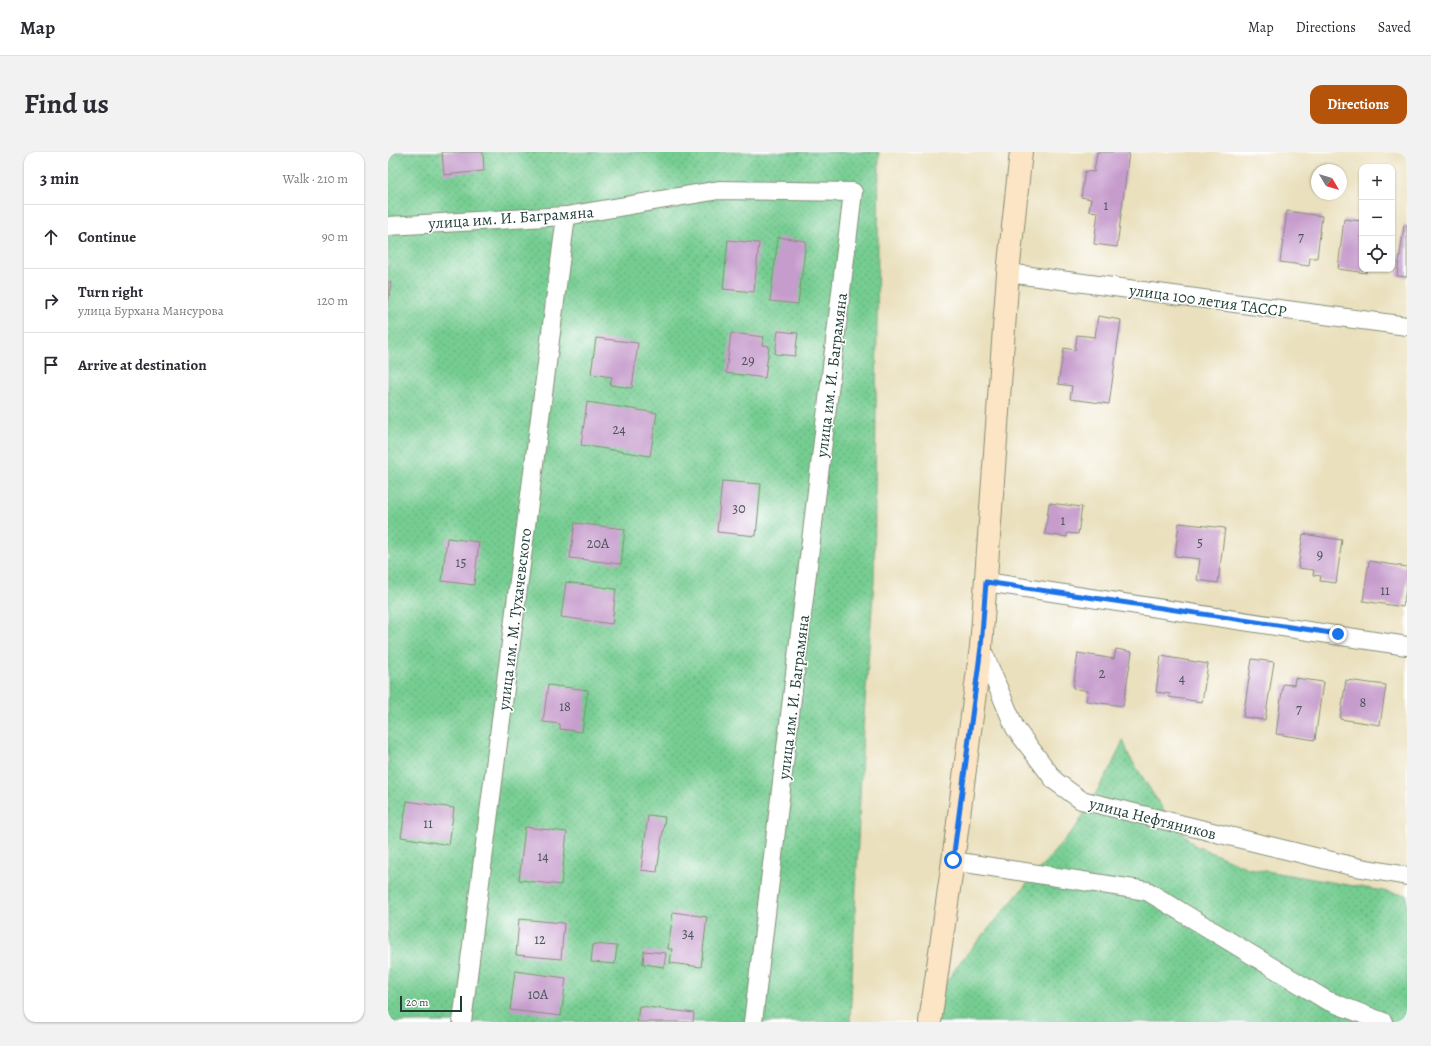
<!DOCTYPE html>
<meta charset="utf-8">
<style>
:root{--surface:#fff;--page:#f2f2f3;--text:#2b2b33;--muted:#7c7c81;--line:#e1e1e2;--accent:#b45309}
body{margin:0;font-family:Alegreya,serif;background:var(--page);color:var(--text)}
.controls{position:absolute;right:12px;top:12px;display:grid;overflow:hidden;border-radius:8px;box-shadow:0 1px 3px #0004}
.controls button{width:36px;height:36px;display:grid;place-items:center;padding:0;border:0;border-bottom:1px solid var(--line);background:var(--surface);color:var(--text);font:20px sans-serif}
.compass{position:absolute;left:923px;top:12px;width:36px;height:36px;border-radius:50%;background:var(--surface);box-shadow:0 1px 3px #0004;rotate:128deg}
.scale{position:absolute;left:12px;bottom:10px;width:62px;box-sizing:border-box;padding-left:4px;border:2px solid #1f3d34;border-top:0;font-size:11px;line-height:14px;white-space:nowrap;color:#1f3d34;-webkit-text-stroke:3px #fff;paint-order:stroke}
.stop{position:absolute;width:12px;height:12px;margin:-9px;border:3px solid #1a73e8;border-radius:50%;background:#fff}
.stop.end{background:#1a73e8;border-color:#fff;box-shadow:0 1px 4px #0008}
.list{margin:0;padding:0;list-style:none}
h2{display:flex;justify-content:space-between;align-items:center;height:52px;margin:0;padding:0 16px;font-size:17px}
h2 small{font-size:13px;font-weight:400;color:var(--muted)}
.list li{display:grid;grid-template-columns:26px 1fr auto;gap:12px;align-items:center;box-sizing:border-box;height:64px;padding:0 16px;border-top:1px solid var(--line)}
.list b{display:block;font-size:15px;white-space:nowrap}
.list p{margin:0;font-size:13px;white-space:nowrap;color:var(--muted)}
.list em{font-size:13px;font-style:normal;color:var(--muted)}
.icon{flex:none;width:22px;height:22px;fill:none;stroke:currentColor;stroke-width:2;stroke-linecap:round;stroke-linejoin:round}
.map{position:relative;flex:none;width:1019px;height:870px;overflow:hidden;border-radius:12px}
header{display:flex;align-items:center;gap:24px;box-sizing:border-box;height:56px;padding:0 20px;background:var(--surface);border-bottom:1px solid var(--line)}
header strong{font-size:19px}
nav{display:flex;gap:22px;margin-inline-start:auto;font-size:14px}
.intro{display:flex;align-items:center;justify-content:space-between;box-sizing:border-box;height:96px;padding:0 24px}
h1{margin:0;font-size:28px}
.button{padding:10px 18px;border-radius:12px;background:var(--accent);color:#fff;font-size:14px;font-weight:700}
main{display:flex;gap:24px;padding:0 24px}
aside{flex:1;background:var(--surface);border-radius:12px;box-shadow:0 1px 3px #0004}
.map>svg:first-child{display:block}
.grass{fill:url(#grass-dots);stroke:#4a8563}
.building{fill:#c69ccc}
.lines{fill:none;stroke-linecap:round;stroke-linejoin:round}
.street-casing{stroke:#848e78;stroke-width:20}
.secondary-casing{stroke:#848e78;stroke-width:24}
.street{stroke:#fff;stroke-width:18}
.secondary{stroke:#fce5c4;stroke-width:22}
.route{stroke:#1a73e8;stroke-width:5}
.labels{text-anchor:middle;stroke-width:3;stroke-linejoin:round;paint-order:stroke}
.number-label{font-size:14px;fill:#49555a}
.street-label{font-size:16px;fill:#1f3d34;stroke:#fff}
</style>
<header>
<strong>Map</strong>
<nav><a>Map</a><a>Directions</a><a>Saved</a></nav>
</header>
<div class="intro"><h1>Find us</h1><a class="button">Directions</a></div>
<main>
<aside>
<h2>3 min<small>Walk · 210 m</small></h2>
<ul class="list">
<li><svg class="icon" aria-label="ahead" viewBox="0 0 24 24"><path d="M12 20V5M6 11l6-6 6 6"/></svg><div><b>Continue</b></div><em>90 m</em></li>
<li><svg class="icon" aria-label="right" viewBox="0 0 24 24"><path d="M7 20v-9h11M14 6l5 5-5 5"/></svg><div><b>Turn right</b><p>улица Бурхана Мансурова</p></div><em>120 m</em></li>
<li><svg class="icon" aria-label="arrive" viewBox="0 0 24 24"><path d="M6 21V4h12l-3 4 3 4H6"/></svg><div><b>Arrive at destination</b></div></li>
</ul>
</aside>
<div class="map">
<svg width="1019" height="870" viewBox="0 0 1019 870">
<defs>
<pattern id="grass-dots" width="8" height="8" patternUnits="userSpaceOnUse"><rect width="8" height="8" fill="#76cd92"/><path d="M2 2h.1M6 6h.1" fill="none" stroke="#60a878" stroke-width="1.8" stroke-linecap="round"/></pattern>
</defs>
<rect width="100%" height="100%" fill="#fff"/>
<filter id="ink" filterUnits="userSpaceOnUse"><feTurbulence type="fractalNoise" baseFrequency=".025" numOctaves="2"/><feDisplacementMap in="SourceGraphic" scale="8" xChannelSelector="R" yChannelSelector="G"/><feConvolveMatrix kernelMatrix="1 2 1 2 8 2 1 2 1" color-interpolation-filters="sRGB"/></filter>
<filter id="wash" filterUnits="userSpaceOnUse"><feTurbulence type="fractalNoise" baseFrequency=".012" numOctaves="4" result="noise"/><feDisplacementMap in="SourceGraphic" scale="16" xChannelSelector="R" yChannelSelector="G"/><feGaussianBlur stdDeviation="0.9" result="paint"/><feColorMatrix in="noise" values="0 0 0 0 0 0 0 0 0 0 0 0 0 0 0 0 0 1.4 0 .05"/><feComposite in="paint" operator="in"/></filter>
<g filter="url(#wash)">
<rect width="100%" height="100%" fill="#eae0bd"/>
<path class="grass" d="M0,0H491L486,430L475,577L462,870H0Z
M735,588L741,604L776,659L806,693L860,716L1019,743V870H532L572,810L690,672L724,613Z"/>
<g id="blocks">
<path class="building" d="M54,0H95L96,19L56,23Z
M709,0H741L729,95L706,92L710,60L701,59L703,47L693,45L697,19L706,20Z
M899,59L934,64L929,106H922L921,114L892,110Z
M956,67L974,69V117H979L978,121L950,117Z
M1016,73L1019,74V125L1009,124Z
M390,85L418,89L410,152L382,149Z
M340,88L371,91L366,140L335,137Z
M0,130H3L1,148H0Z
M710,164L733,168L721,252L682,247L684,234L670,232L676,196L687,198L689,183L707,185Z
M390,179L410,181L407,204L387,202Z
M343,181L376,185L374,193L381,194L377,226L338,221Z
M208,186L250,191L244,236L222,233L224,225L203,222Z
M199,250L269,261L262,304L193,293Z
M334,329L373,332L368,384L329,380Z
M661,351L694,355L690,382L679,381V385L657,382Z
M187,371L237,377L233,412L182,406Z
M791,371L837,376L830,431L809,428L812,407L787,404Z
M915,382L954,388L948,431L932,429L933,424L925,423L926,418L910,416Z
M59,386L91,390L86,433L54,429Z
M981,409L1019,415V428L1015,455L975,449Z
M178,430L228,437L224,472L173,465Z
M728,497L744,500L735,554L698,549L700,539L685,536L690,501L726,507Z
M773,504L820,512L814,550L781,545L782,542L768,540Z
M864,507L886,510L877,568L855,565Z
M907,526L935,530L927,588L888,582L895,532L906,533Z
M958,528L998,533L992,573L952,567Z
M160,533L200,538L194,580L172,577V572L155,570Z
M19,649L66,656L61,693L13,685Z
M260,663L277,665L269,720L253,718Z
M137,675L179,680L173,733L131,728Z
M285,760L319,765L313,815L282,811L284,797H280Z
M131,767L176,771L173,807L128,803Z
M205,792L229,794L227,812L203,810Z
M256,799L278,801L276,815L255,812Z
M127,819L178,826L173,864L122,858Z
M251,854L306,861L305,870H249Z"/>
</g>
</g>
<g filter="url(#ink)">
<use href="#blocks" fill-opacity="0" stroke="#848e78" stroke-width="1"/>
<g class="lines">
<defs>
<path id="street" d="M0,74L178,64L331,38L465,40L365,870
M620,121L1019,174
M598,430L1019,494
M593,495L627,576L667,629L693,648L968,715L1019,724
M565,709L759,739L938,848L995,870
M74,870L178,64"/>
<path id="secondary" d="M542,870L565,709L593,495L620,121L633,0"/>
</defs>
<use href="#street" class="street-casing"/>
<use href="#secondary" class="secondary-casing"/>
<use href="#street" class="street"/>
<use href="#secondary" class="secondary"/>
</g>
</g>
<g class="lines" filter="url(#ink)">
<path class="route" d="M565,708L593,495L598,430L950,482"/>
</g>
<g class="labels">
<g class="number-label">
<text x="718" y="58">1</text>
<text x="913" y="90">7</text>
<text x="360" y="213">29</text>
<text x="231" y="282">24</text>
<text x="351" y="361">30</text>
<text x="675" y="373">1</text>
<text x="812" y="395">5</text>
<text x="210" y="396">20А</text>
<text x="932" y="407">9</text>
<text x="73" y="415">15</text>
<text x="997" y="443">11</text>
<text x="714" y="526">2</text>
<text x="794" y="531">4</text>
<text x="975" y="555">8</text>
<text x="177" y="559">18</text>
<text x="911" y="562">7</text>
<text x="40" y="676">11</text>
<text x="155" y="709">14</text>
<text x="300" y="786">34</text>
<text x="152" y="792">12</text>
<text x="150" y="847">10А</text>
</g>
<g class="street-label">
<text transform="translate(123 65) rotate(-4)" y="6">улица им. И. Баграмяна</text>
<text transform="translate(820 148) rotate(8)" y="6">улица 100 летия ТАССР</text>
<text transform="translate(443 223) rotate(-83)" y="6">улица им. И. Баграмяна</text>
<text transform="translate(126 467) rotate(-83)" y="6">улица им. М. Тухачевского</text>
<text transform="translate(405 545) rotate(-83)" y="6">улица им. И. Баграмяна</text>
<text transform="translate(765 666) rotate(14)" y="6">улица Нефтяников</text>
</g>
</g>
</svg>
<div class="controls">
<button>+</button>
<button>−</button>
<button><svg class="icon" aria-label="locate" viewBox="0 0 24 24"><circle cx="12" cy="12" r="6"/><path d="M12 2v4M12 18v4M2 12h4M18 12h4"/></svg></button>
</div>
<svg class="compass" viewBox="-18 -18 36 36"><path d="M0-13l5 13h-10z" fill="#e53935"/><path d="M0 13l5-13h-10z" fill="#7c7c81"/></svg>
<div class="scale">20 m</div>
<div class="stop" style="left:565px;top:708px"></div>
<div class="stop end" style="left:950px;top:482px"></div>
</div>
</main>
